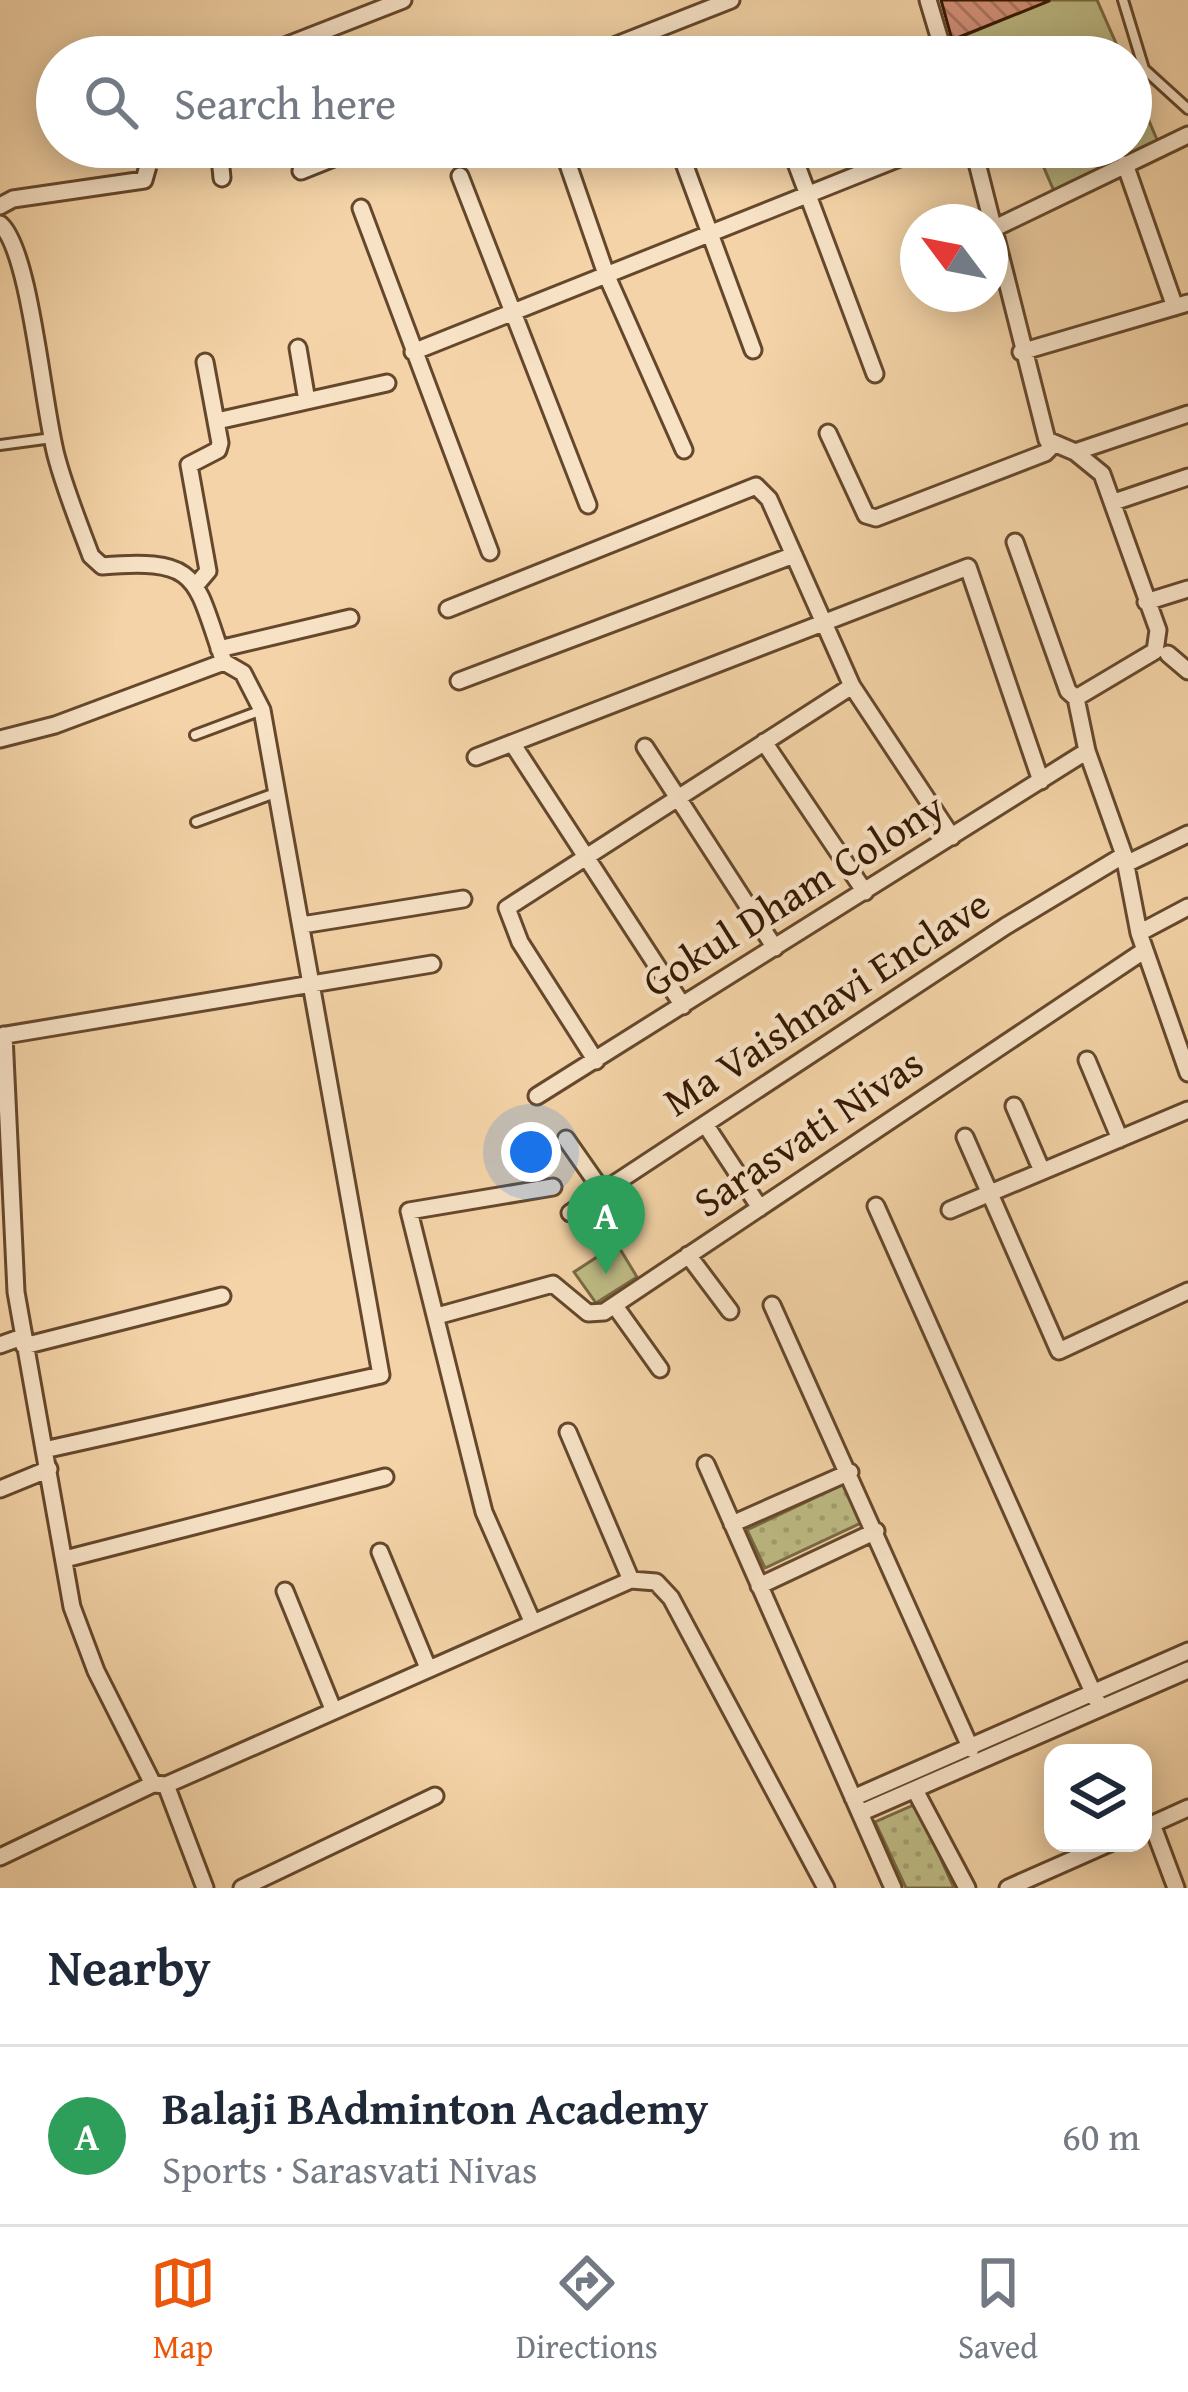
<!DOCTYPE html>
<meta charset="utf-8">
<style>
:root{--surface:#fff;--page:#f6f6f7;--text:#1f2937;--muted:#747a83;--line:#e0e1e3;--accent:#ea580c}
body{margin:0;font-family:"Gentium Book Plus",serif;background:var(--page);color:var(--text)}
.controls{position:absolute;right:36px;bottom:36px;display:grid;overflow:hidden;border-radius:24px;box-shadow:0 6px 30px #0003}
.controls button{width:108px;height:108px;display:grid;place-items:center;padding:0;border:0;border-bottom:3px solid var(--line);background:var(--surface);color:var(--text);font:60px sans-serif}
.compass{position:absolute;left:900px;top:204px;width:108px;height:108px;border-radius:50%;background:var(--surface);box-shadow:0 6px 30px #0003;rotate:302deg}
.you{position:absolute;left:531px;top:1152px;width:42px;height:42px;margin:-30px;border:9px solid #fff;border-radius:50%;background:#1a73e8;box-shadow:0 0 0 18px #1a73e833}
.badge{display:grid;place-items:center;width:78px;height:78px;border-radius:50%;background:var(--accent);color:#fff;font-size:39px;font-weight:700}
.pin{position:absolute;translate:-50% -99px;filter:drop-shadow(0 3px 6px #0008)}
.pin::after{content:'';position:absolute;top:63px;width:42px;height:36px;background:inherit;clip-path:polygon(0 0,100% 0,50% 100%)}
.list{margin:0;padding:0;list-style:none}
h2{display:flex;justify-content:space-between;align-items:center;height:156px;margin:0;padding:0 48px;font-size:51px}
h2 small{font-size:39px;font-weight:400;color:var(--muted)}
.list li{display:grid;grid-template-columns:78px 1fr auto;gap:36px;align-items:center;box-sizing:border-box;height:180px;padding:0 48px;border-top:3px solid var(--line)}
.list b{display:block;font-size:45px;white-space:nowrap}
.list p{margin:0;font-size:39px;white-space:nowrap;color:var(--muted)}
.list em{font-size:39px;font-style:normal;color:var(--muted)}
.icon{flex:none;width:66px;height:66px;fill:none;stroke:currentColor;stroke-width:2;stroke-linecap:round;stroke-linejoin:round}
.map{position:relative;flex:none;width:1188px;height:1888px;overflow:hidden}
.search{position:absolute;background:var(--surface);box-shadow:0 6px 30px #0003;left:36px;right:36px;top:36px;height:132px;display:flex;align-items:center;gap:30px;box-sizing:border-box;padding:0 42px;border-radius:66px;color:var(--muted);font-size:45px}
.sheet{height:336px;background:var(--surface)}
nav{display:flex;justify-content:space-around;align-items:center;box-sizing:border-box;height:168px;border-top:3px solid var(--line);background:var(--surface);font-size:33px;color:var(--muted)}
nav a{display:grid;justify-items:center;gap:6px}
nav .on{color:var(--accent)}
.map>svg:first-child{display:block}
.grass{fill:#bebb85;stroke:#7a6a44;stroke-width:3}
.park{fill:url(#park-dots);stroke:#7a6a44;stroke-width:3}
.building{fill:url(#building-back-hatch);stroke:#361903;stroke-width:3}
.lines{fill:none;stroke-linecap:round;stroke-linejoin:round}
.service-casing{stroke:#65482c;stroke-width:14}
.minor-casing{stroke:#65482c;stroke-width:21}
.service{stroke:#f7e2c6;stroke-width:8}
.minor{stroke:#f7e2c6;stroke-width:15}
.labels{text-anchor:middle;stroke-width:9;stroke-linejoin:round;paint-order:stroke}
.street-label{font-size:42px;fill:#361903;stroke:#f7e2c6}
</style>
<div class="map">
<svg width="1188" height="1888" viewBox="0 0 1188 1888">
<defs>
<pattern id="park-dots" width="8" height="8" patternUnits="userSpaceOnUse" patternTransform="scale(3)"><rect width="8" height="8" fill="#bebb85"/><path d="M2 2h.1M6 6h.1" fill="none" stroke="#a4a071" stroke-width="1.8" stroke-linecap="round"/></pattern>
<pattern id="building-back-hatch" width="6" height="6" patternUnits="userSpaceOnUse" patternTransform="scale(3)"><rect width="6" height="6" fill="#d5937b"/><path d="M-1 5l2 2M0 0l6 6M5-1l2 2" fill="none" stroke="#ae7763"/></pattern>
</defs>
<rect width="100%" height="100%" fill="#f3d3a7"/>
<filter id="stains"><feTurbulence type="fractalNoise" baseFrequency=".00167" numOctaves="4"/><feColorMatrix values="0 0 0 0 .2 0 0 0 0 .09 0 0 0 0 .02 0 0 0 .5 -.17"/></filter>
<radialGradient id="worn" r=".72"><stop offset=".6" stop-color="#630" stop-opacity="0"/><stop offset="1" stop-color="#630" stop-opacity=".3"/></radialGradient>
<path class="grass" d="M1050,0H1097L1122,57H956L951,41Z
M1131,79L1158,142L1054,191L1035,147H1131Z
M617,1244L637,1277L596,1303L574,1272Z"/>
<path class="park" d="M844,1484L861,1523L765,1568L747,1530Z
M916,1804L954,1888H906L875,1822Z"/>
<path class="building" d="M941,0H1049V1L952,40Z"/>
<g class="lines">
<defs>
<path id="service" d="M1123,0L1144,69L1188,109
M0,445L52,438
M195,735L262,710
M196,822L278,792"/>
<path id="minor" d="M928,0L945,57
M262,55L403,0
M586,57L731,0
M219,147L222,178
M562,147L606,274L684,450
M678,147L753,350
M790,147L875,374
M973,147L1047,440L1075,452L1102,474L1158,630L1155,651L1076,698L1087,751L1124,855L1139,933L1188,1073
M1125,164L1175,307
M301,171L361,147
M460,176L588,505
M0,206L13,199L144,180L150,159L213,147
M361,208L490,552
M0,224C31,250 43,412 57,459C66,492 79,524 91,556L102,566C201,558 194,577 224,662L243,673L262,710L381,1375L44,1450
M995,228L1188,135
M298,348L307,401
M413,352L927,147
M1021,352L1188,303
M217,421L387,383
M828,433L866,515L876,518L1045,453L1053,445
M1075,452L1188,414
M1114,502L1188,477
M1015,542L1068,691L1076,698
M197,584L208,571L189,465L218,450L220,443L205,362
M1146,602L1188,589
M448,609L756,486L769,499L852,686L952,837
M219,649L350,618
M1168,654L1188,671
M459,681L794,555
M0,739L55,725L224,662
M764,742L865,892
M512,743L683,1006
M645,747L775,948
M476,757L968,567L1041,781
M1126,864L1188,834
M302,925L463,899
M1139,933L1188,907
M4,1035L16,1292L72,1607L96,1671L153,1784
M0,1036L432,964
M1087,1060L1120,1139
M596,1061L520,942L507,908L852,686
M537,1096L1087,751
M1014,1106L1042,1171
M705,1124L760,1208
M965,1137L1059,1351L1188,1291
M566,1139L603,1192
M876,1206L1100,1708
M950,1210L1188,1110
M570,1213L1006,926L1124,855
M688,1255L730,1311
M772,1305L971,1749
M615,1306L660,1369
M437,1316L553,1284L588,1313L604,1312L1145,950
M0,1345L22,1337
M24,1346L222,1296
M568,1432L631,1580
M706,1464L893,1888
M0,1489L49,1469
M732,1524L850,1472
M380,1552L428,1668
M65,1559L385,1477
M759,1586L876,1531
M285,1591L333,1709
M532,1621L484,1512L409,1211L553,1187
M166,1785L205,1888
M916,1792L967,1888
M853,1798L1188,1651
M860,1813L1188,1670
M1152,1824L1176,1888
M1146,1827L1188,1808
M0,1857L153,1784L166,1785L631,1580L656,1582L671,1598L826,1888
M242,1888L435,1796
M1008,1888L1110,1843"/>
</defs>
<use href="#service" class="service-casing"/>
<use href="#minor" class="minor-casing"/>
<use href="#service" class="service"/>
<use href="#minor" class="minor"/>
</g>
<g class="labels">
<g class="street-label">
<text transform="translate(793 894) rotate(-32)" y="15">Gokul Dham Colony</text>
<text transform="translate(826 1002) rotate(-33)" y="15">Ma Vaishnavi Enclave</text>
<text transform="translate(808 1132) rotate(-34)" y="15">Sarasvati Nivas</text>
</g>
</g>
<rect width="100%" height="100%" filter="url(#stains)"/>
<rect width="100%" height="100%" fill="url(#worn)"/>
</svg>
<div class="controls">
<button><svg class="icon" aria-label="layers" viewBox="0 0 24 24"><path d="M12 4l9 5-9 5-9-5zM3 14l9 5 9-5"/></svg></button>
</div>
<svg class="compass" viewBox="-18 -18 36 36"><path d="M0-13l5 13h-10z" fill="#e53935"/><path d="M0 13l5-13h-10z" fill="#747a83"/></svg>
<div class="you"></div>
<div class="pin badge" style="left:606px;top:1274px;background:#2e9e5b">A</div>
<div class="search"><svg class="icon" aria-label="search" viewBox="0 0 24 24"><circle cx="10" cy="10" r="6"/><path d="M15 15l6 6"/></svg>Search here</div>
</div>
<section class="sheet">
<h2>Nearby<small></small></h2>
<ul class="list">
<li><span class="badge" style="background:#2e9e5b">A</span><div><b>Balaji BAdminton Academy</b><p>Sports · Sarasvati Nivas</p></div><em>60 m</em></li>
</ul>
</section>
<nav>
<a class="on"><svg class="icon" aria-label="map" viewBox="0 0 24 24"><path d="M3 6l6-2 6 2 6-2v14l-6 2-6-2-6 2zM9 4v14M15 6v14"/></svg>Map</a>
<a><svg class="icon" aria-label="directions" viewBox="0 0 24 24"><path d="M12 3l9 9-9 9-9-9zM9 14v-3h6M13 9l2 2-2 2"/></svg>Directions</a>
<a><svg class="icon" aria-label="saved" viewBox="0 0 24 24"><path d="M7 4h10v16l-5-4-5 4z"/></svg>Saved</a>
</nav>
